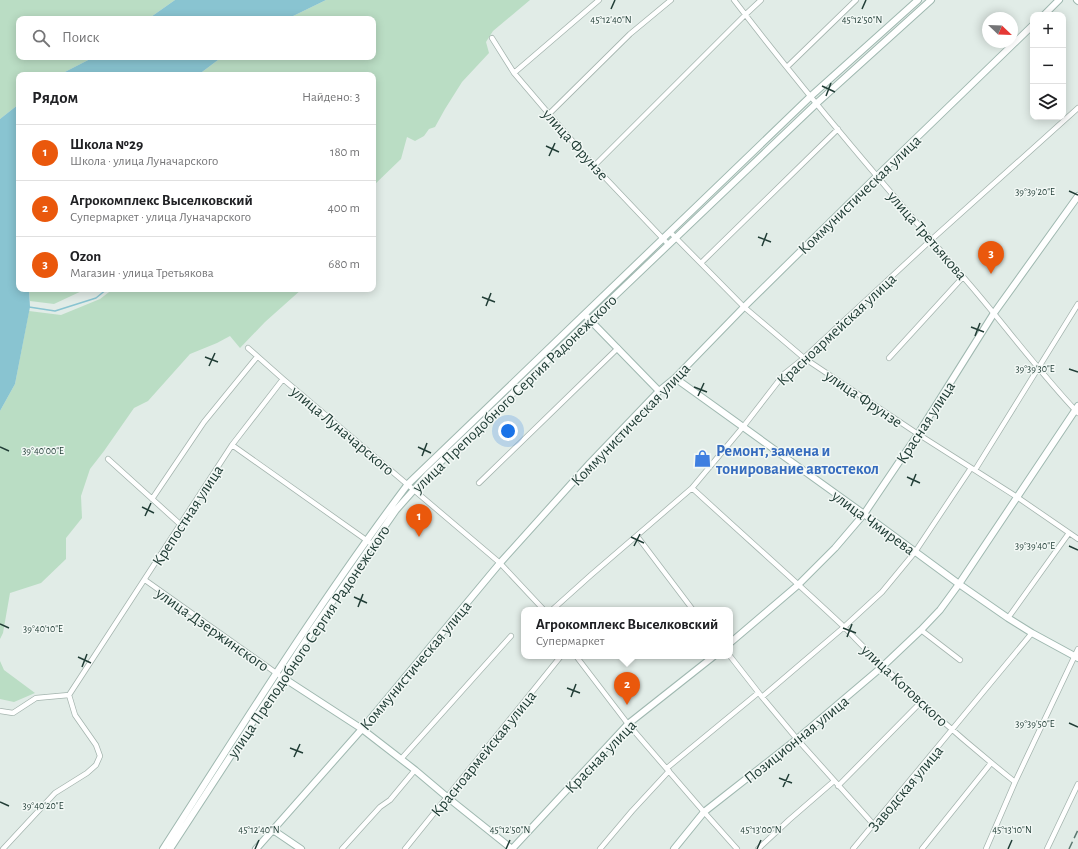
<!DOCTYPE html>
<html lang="ru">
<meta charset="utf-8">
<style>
:root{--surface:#fff;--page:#f6f6f6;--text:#202124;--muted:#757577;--line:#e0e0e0;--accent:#ea580c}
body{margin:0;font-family:"Alegreya Sans",sans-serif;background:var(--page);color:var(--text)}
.controls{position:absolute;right:12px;top:12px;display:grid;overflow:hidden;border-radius:8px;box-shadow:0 2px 10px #0003}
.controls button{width:36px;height:36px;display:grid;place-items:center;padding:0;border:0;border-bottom:1px solid var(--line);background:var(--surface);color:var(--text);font:20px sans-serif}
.compass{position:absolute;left:982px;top:12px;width:36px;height:36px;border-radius:50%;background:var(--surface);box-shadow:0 2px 10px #0003;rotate:113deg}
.you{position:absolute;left:508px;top:431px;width:14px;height:14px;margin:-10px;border:3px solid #fff;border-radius:50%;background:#1a73e8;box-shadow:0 0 0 6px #1a73e833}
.badge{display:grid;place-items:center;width:26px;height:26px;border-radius:50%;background:var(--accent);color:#fff;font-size:13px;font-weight:700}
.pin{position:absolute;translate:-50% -33px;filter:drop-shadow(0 1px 2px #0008)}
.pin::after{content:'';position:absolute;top:21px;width:14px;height:12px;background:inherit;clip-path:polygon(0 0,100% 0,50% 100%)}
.popup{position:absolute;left:521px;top:607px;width:212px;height:52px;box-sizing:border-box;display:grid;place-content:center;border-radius:8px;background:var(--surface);filter:drop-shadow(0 1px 3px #0005);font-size:13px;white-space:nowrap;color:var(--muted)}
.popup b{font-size:15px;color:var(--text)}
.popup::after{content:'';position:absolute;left:50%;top:100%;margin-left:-8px;border:8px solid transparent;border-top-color:var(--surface)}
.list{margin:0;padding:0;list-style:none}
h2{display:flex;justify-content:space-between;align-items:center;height:52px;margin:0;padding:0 16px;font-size:17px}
h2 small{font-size:13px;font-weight:400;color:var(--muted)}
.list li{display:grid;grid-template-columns:26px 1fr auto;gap:12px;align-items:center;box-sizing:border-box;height:56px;padding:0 16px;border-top:1px solid var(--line)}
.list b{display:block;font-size:15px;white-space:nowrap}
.list p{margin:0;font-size:13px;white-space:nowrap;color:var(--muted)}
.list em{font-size:13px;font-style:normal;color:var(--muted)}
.icon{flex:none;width:22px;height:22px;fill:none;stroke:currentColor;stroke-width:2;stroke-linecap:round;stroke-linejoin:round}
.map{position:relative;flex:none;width:1078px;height:849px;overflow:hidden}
.search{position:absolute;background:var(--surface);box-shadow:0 2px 10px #0003;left:16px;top:16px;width:360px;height:44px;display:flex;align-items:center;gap:10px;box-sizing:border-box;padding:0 14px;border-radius:8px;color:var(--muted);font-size:15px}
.panel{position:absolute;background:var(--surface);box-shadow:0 2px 10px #0003;left:16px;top:72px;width:360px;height:220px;border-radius:8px}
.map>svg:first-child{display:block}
.green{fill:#baddc4}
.water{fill:#89c4d1}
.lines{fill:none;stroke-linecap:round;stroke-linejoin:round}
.stream{stroke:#89c4d1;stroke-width:1.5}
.street-casing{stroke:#a4b4ae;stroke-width:6}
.secondary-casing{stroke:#9fb8b0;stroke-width:8}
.street{stroke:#fff;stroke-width:4.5}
.secondary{stroke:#fff;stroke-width:6}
.rail{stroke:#5c7871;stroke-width:1.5;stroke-dasharray:8 4;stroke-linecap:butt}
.ticks{fill:none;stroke:#213d36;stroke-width:1.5}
.labels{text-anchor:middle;stroke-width:3;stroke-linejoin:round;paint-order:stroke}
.street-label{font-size:16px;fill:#213d36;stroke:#f2f8f5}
.shop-label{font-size:16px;font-weight:bold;fill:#366cbe;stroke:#f2f8f5;text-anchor:start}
.ticks-label{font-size:10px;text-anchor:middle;fill:#213d36;stroke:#f2f8f5;stroke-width:3;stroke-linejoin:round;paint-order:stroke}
</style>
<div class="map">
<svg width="1078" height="849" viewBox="0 0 1078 849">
<rect width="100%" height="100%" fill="#e1ece7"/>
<path class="green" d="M0,0H175L148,19H19V57H94L59,75H19V104L0,119Z
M326,0H530L493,31L486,42L489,53L462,82L445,109L435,127L429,129L424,136L415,141L407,137L401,159L373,186V75H198L222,57H373V19H287Z
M29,289H86L54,304L30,301Z
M113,289H302L265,322L240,348L230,336L217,343L190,354L148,401L134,408L104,451L90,469L81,496L82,518L66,538V559L41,583L10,593L3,633L0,639V411L15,384L29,311L61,315L100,299Z
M0,661L4,670L35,693L14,702L0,699Z"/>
<path class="water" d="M175,0H326L287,19H148Z
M94,57H222L198,75H59Z
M19,104V289H29L30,307L15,384L0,411V119Z"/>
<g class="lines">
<path class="stream" d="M29,307L55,311L96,298L107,289"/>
<defs>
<path id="street" d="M734,0C809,98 890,192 971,286C1007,328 1040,373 1078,413
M492,38L514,73L549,114L594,166L668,244
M787,67L856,0
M514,73L599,0
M549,114L630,34L671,0
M594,166L745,15L761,0
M670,232L744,307L804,358L918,434L1017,497L1078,539
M701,263L838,129
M248,348L283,379L500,563L544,610
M889,358L963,277
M232,445L369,542
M108,459L181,525
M975,470L1078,304
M479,483L618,348
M692,488C742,534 793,579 842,625C856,639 869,653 883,666C924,706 970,746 1015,782
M152,499L204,422L257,357
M637,536L693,610
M145,580L279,675
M552,610L591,575L692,488L743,427L784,374L804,358L931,240L1078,108
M1008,618L1069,533
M921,630L960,660
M576,656L628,724L704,812L737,849
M730,656L762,697L797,739L874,825
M69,695L232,445L283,379
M762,697L844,627L882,592L915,552L971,468
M0,711L13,713L36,698L69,695
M401,759L511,636
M667,768L758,693
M838,786L921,702
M3,849L55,793L87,773L96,765L100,756L96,745L75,715L69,695
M342,849L380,807L390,800L415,770
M405,849L561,656
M600,849L632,811L669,771
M758,849L789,820L834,781
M853,849L1032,633
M922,849L991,763
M986,849L1015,782L1078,649
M1047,849L1078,784"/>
<path id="secondary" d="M1077,0L1078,1
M1044,15L1059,0
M587,317L659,391
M675,378L864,514L959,584L1008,618L1032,633L1078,658
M730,643L798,585L835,548L864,514L918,434L994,313L1078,196
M282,677L362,729L415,770L447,797L512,849
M273,830L301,849
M163,849C242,726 320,601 408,484L811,96L918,0
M170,849L314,628L396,510L427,475L817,103L931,0
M256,849L362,729L500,563L590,463L659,391L675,378L744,307L877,176L1033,25
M512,849L628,724L714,656
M674,849L704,812L797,739L883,666L921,630L940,610L959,584L1078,406"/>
</defs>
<use href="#street" class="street-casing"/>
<use href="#secondary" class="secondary-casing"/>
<use href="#street" class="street"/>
<use href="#secondary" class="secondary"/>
<path class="rail" d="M1069,849L1078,830"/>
</g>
<path class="ticks" d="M611,9L615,0M862,9L866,0M822,86L835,92M826,96L831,83M546,146L559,152M549,156L555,143M1069,191L1078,195M758,237L771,242M762,246L767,233M482,297L495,302M486,306L491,293M971,327L984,332M975,336L980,323M205,357L218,362M209,366L215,353M1069,369L1078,372M694,387L707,392M698,396L704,383M0,447L9,451M418,447L431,453M422,456L427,443M907,477L920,483M911,486L916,474M142,507L154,513M145,516L151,503M631,537L644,543M634,546L640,534M1069,546L1078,550M354,597L367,603M358,607L363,594M0,624L9,628M843,628L856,633M847,637L852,624M78,657L91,663M82,667L87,654M567,688L580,693M571,697L576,684M1069,723L1078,727M290,748L303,753M294,757L300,744M779,778L792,783M783,787L789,774M0,802L9,806M255,849L259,840M506,849L510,840M757,849L761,840M1008,849L1012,840"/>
<defs>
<symbol id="shop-bare" viewBox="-9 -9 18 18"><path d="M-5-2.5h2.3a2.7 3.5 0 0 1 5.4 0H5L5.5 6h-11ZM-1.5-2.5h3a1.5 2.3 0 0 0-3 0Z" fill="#3f7fe0" stroke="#f2f8f5" stroke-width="2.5" paint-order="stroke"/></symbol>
</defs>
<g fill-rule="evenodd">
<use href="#shop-bare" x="690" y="446" width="25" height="25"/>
</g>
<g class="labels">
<g class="street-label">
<text transform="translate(576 144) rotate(48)" y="6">улица Фрунзе</text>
<text transform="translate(859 194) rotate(-44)" y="6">Коммунистическая улица</text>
<text transform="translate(928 235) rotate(49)" y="6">улица Третьякова</text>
<text transform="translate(836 329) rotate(-43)" y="6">Красноармейская улица</text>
<text transform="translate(514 393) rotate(-44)" y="6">улица Преподобного Сергия Радонежского</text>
<text transform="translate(864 398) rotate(34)" y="6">улица Фрунзе</text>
<text transform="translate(925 422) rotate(-57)" y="6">Красная улица</text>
<text transform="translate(630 424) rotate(-46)" y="6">Коммунистическая улица</text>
<text transform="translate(343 430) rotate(40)" y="6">улица Луначарского</text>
<text transform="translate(187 515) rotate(-57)" y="6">Крепостная улица</text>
<text transform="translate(874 522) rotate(36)" y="6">улица Чмирева</text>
<text transform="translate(213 629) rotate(35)" y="6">улица Дзержинского</text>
<text transform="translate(308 641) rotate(-56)" y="6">улица Преподобного Сергия Радонежского</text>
<text transform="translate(415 665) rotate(-50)" y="6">Коммунистическая улица</text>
<text transform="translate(905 685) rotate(43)" y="6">улица Котовского</text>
<text transform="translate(796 739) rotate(-39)" y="6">Позиционная улица</text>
<text transform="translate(483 753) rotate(-51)" y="6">Красноармейская улица</text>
<text transform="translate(600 756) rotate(-46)" y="6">Красная улица</text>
<text transform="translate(905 788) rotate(-50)" y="6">Заводская улица</text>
</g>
<g class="shop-label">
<text x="716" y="456">Ремонт, замена и<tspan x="716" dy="18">тонирование автостекол</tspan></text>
</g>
</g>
<g class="ticks-label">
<text x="611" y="23">45°12'40"N</text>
<text x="862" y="23">45°12'50"N</text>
<text x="1035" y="195">39°39'20"E</text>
<text x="1035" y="372">39°39'30"E</text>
<text x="43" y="454">39°40'00"E</text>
<text x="1035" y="549">39°39'40"E</text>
<text x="43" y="632">39°40'10"E</text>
<text x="1035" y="727">39°39'50"E</text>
<text x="43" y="809">39°40'20"E</text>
<text x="259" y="833">45°12'40"N</text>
<text x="510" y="833">45°12'50"N</text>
<text x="761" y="833">45°13'00"N</text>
<text x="1012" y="833">45°13'10"N</text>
</g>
</svg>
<div class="controls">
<button>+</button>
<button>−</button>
<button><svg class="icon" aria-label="layers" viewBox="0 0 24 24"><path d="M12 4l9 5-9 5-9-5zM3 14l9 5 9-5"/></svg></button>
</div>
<svg class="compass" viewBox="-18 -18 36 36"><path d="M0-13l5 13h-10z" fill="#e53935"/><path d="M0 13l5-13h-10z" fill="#757577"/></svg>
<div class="you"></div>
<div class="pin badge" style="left:419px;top:537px">1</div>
<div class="pin badge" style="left:627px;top:705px">2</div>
<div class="popup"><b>Агрокомплекс Выселковский</b>Супермаркет</div>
<div class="pin badge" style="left:991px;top:274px">3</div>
<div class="search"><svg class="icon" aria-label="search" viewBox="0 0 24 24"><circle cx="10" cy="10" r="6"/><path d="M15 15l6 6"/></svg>Поиск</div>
<section class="panel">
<h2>Рядом<small>Найдено: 3</small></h2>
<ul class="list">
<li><span class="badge">1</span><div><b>Школа №29</b><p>Школа · улица Луначарского</p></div><em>180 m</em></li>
<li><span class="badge">2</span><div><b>Агрокомплекс Выселковский</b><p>Супермаркет · улица Луначарского</p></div><em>400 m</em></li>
<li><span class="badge">3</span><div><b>Ozon</b><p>Магазин · улица Третьякова</p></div><em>680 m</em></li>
</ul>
</section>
</div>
